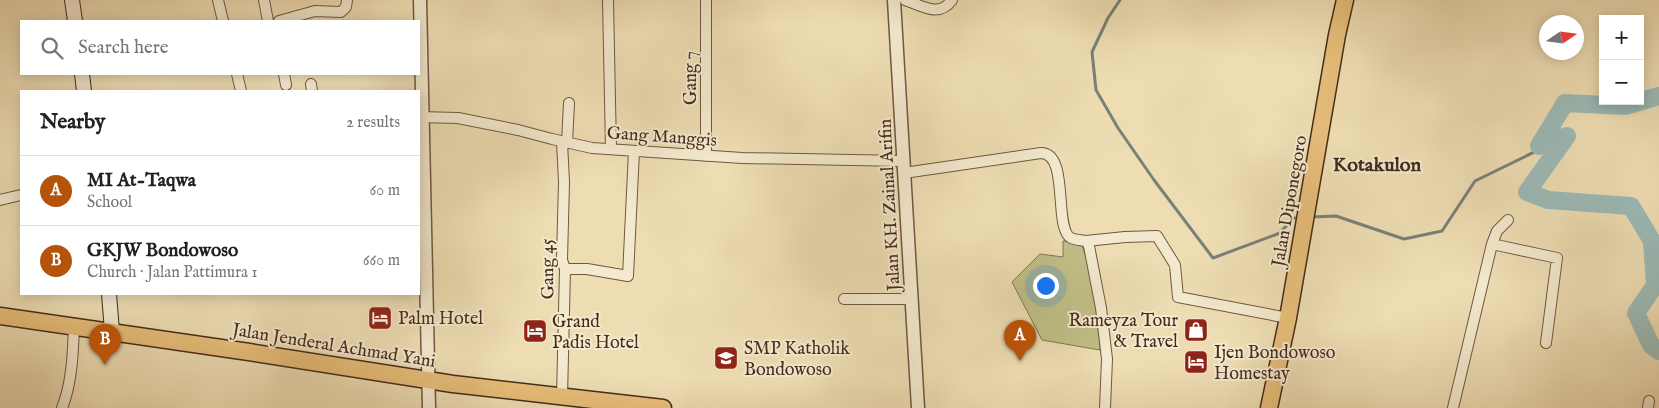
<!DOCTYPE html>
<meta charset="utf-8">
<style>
:root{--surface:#fff;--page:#f6f6f6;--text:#202124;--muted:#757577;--line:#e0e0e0;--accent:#b45309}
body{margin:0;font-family:"IM FELL English",serif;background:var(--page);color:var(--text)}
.controls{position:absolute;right:15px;top:15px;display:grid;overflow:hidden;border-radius:0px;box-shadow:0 2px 12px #0003}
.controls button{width:45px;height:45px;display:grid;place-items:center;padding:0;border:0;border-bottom:1px solid var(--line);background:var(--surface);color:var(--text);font:25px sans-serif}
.compass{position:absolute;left:1539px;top:15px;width:45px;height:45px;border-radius:50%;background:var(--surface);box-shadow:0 2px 12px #0003;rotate:77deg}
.you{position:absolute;left:1045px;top:285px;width:18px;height:18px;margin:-12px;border:4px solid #fff;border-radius:50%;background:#1a73e8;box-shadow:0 0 0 8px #1a73e833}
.badge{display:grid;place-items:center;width:32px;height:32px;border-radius:50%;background:var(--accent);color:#fff;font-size:16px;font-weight:700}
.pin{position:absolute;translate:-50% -41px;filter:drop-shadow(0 1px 2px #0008)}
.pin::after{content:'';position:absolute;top:26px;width:18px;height:15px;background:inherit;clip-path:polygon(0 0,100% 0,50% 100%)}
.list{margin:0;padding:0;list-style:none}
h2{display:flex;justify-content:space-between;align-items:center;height:65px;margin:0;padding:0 20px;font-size:21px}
h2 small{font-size:16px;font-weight:400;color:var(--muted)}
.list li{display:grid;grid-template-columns:32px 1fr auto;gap:15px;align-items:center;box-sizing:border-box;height:70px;padding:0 20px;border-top:1px solid var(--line)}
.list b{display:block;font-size:19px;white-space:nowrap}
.list p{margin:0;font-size:16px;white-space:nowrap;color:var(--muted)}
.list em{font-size:16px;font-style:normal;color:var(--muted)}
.icon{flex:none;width:28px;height:28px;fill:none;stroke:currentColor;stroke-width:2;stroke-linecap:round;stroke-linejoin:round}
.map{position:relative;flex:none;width:1659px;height:408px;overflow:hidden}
.search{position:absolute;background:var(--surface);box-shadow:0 2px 12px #0003;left:20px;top:20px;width:400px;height:55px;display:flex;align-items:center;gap:12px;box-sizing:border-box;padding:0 18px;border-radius:0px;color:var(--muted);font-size:19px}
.panel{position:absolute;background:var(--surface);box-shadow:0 2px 12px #0003;left:20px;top:90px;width:400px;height:205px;border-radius:0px}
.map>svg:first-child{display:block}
.green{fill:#c0bf87;stroke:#827652}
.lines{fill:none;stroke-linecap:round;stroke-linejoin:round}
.stream{stroke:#798179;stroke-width:3}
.river{stroke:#9cbab6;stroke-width:18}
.minor-casing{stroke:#6e5842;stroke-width:12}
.tertiary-casing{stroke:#6e5842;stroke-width:15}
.secondary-casing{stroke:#442c1d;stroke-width:16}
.primary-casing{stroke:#442c1d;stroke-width:19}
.minor{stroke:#f4e9ce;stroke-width:10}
.tertiary{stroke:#f4e9ce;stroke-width:12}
.secondary{stroke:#f4e9ce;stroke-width:14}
.primary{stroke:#e7be7a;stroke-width:16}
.labels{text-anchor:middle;stroke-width:4;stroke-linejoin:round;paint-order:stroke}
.street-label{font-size:18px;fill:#442c1d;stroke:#f4e9ce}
.poi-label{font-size:18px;fill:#442c1d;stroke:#f4e9ce;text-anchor:start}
.quarter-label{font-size:20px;font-weight:bold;fill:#442c1d;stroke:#f4e9ce}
</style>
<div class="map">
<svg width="1659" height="408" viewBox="0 0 1659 408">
<rect width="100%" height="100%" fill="#eeddb3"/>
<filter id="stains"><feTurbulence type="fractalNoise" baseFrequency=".004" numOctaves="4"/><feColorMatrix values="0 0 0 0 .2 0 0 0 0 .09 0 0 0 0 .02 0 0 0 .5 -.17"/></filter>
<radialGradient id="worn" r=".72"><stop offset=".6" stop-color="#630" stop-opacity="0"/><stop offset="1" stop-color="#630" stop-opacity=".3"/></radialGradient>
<path class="green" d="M1063,241L1081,242L1098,294L1100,350L1042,340L1012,282L1040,254L1063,257Z"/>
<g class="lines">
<path class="stream" d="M1120,0L1108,18L1092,52L1096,90L1118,128L1154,180L1213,258L1280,233L1293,218H1299
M1311,217L1336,216L1404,239L1442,231L1475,181L1567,136"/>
<path class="river" d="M1659,96L1625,106L1565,103L1539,146L1567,136L1527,192L1548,200L1631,206L1652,241L1655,285L1636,313L1651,345L1659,351"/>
<defs>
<path id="minor" d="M218,0L223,21
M264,0L268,21
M608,0L611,149
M706,0V156
M905,0C923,6 939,18 952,0
M279,21L315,11L341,12L346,7L347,0
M237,74L241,91
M284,74L286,85
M311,84L312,91
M419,117L458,118L518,130L552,139L592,148L742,158L903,161
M562,142L564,182L562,260L565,269L562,397
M567,143L569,103
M904,173L1041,153C1070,153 1053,229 1071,238C1075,240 1081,240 1086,241L1089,246L1101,308L1107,359L1105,408
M0,200L21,195
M1086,241L1125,237L1157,236L1175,265L1178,297L1288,318
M1492,244L1557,258L1546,343
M565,269H587L628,276L634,151
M844,299H911
M62,408C72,383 73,353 74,326
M1453,408L1492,244L1497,231L1508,220
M1648,408L1649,401"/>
<path id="tertiary" d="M420,0L429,408
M894,0L918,408"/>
<path id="secondary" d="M72,0L75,21
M82,74L84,91
M109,294L112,331"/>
<path id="primary" d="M0,316L249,352L453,384L663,408
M1269,408L1288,318L1337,35L1345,0"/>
</defs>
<use href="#minor" class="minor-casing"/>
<use href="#tertiary" class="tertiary-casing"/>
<use href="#secondary" class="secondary-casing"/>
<use href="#primary" class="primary-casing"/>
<use href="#minor" class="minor"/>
<use href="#tertiary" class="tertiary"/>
<use href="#secondary" class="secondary"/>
<use href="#primary" class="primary"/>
</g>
<defs>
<symbol id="hotel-square" viewBox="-11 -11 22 22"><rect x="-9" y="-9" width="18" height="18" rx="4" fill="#8f2418" stroke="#f4e9ce"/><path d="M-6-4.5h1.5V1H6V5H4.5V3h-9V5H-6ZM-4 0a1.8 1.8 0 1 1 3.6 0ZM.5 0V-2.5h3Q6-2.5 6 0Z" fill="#fff"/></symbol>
<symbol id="shop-square" viewBox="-11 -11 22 22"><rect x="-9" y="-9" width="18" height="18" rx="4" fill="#8f2418" stroke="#f4e9ce"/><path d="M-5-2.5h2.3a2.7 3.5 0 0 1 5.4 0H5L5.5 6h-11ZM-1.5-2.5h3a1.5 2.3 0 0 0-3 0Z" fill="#fff"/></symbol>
<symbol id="school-square" viewBox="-11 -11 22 22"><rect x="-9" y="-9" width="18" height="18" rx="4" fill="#8f2418" stroke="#f4e9ce"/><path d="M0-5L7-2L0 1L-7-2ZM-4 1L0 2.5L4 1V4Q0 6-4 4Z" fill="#fff"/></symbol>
</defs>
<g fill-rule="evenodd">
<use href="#hotel-square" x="366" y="304" width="28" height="28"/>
<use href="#shop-square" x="1182" y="316" width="28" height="28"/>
<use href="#hotel-square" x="521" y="317" width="28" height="28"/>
<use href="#school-square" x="712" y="344" width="28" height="28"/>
<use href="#hotel-square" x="1182" y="348" width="28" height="28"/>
</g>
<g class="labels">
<g class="street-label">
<text transform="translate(690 78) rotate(-90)" y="6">Gang 7</text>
<text transform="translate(662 136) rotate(4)" y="6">Gang Manggis</text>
<text transform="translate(1289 201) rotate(-80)" y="6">Jalan Diponegoro</text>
<text transform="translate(889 205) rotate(-93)" y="6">Jalan KH. Zainal Arifin</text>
<text transform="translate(547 269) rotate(-91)" y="6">Gang 45</text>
<text transform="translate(334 345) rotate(9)" y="6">Jalan Jenderal Achmad Yani</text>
</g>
<g class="poi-label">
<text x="398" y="324">Palm Hotel</text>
<text x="1178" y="326" text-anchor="end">Rameyza Tour<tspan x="1178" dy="21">&amp; Travel</tspan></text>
<text x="552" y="327">Grand<tspan x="552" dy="21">Padis Hotel</tspan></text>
<text x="744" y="354">SMP Katholik<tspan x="744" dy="21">Bondowoso</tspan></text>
<text x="1214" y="358">Ijen Bondowoso<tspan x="1214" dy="21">Homestay</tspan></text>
</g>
<g class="quarter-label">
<text x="1377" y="171">Kotakulon</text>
</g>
</g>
<rect width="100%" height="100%" filter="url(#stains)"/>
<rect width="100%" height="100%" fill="url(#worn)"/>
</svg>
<div class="controls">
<button>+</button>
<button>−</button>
</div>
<svg class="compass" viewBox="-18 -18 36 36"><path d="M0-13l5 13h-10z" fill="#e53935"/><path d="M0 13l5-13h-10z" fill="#757577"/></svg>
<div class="you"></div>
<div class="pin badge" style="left:1020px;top:361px">A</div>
<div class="pin badge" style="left:105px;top:365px">B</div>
<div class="search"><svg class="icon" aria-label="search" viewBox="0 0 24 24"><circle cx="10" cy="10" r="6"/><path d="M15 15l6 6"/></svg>Search here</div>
<section class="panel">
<h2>Nearby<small>2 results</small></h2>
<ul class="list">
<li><span class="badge">A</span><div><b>MI At-Taqwa</b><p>School</p></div><em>60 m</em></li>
<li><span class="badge">B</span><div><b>GKJW Bondowoso</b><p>Church · Jalan Pattimura 1</p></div><em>660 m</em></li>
</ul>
</section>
</div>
